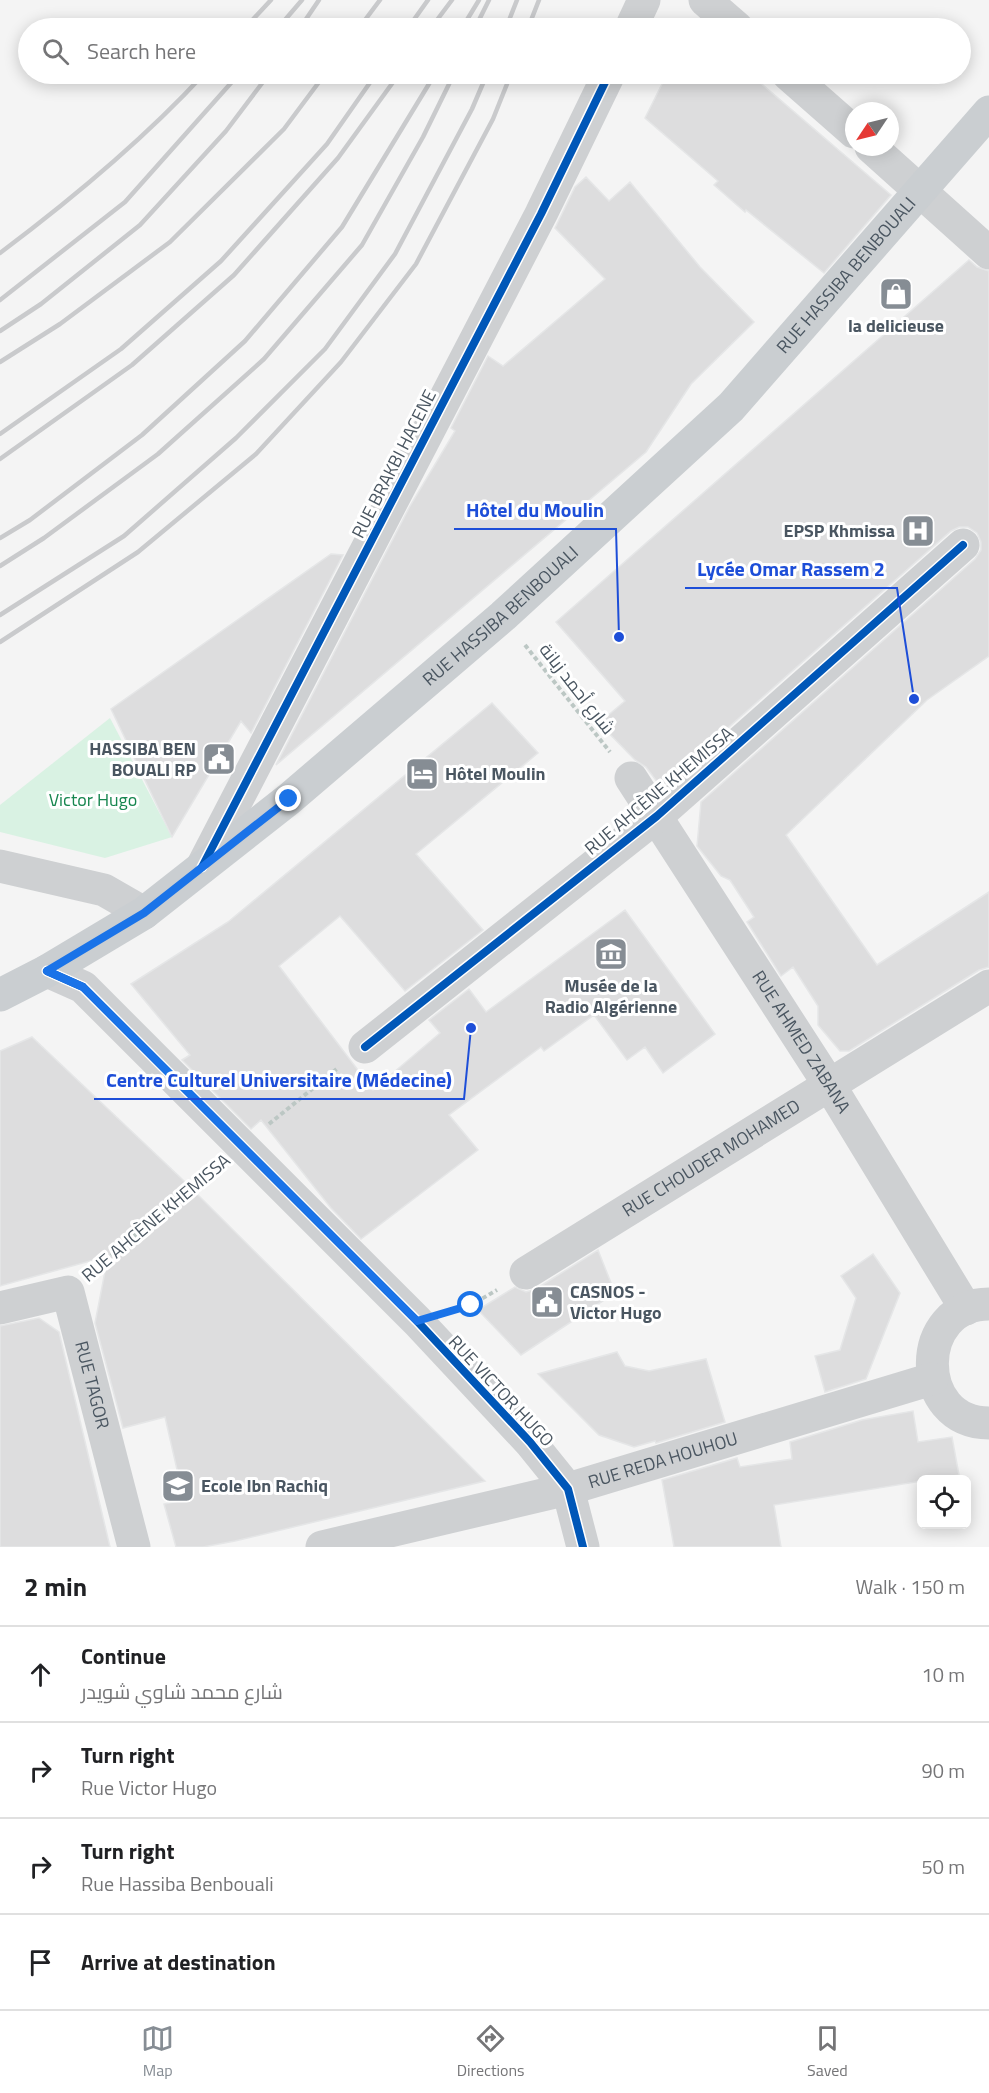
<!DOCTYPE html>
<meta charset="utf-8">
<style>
:root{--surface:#fff;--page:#f2f2f2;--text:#202124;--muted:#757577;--line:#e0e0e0;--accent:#868d94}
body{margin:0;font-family:"Titillium Web",Cairo,sans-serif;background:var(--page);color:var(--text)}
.controls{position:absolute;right:18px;bottom:18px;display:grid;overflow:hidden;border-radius:9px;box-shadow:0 3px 15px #0003}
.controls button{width:54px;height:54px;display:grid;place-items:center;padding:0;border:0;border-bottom:2px solid var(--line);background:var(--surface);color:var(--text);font:30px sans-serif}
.compass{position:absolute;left:845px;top:102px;width:54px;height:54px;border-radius:50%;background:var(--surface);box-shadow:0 3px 15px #0003;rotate:235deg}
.stop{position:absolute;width:18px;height:18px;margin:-14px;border:4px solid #1a73e8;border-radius:50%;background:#fff}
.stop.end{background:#1a73e8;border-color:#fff;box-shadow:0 2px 6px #0008}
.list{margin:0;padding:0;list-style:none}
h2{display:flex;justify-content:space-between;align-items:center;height:78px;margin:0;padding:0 24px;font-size:26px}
h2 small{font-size:20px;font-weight:400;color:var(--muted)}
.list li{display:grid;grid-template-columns:39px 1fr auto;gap:18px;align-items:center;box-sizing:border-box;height:96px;padding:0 24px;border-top:2px solid var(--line)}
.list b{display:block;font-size:22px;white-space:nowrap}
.list p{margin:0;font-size:20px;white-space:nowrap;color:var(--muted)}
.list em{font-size:20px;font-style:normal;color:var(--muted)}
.icon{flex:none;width:33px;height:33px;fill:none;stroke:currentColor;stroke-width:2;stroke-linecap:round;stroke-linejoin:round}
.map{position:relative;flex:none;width:989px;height:1547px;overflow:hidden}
.search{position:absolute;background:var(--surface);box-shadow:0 3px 15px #0003;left:18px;right:18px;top:18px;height:66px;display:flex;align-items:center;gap:15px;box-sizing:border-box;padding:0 21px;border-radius:33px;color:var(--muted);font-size:22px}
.sheet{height:462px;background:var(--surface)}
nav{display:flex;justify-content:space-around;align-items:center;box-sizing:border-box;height:84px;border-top:2px solid var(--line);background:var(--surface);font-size:16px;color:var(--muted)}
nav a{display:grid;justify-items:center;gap:3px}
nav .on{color:var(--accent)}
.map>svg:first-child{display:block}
.green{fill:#d9f2e3}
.building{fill:#ddddde;stroke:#e5e6e7;stroke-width:1.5}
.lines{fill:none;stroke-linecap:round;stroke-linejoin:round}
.path{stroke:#bcc7c4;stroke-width:4;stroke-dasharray:4.5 3;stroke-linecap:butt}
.minor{stroke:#ced0d2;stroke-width:33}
.major{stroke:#caced1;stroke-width:33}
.rail{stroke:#c9cacc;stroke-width:4.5}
.cycleway-casing{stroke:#fff;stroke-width:11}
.cycleway{stroke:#0057b8;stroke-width:8}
.route{stroke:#1a73e8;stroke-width:8}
.labels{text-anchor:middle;stroke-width:6;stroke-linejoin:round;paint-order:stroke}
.street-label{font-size:18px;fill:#4a5661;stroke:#fff}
.poi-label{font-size:18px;font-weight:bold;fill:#4a5661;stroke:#fff;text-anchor:start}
.park-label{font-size:18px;fill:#17864f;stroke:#fff}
.leader{fill:none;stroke:#1d4ed8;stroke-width:2}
.callout-dot{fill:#1d4ed8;stroke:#fff;stroke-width:2}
.callout-label{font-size:20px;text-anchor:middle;font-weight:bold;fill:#1d4ed8;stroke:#fff;stroke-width:6;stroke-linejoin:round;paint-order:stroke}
</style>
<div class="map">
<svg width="989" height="1547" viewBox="0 0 989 1547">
<rect width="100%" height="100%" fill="#f4f4f4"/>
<path class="green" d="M110,718L172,837L105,858L0,832V805Z"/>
<path class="building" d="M667,74H750L891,195L824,273L746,210L745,212L714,185L718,181L645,118Z
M586,177L609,201L630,182L700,267L754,322L691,384L646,452L276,765L410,506L455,431L451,428L488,356L503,366L605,279L555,228L575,187Z
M969,260L977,267L989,271V656L927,700L786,835L877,965L989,892V967L979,970L849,1051H840L818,1025V1006L793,967L781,976L747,922L754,917L730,880L721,876L697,846L701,802L975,559L981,550V542L977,533L968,527H959L951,531L661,787L646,767L635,760L599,723L625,701L556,622Z
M331,554L343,555L251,733L241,721L172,837L111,709Z
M492,703L538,753L416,854L483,930L405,991L340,916L279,966L373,1090L440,1033L429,1020L469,989L486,1012L625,910L715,1034L663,1073L645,1047L627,1060L594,1015L544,1051L541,1047L449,1115L478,1150L361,1239L331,1208L261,1120L251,1129L182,1060L190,1055L131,984L228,922Z
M32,1037L182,1179L485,1481L235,1541L203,1547H176L164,1504L184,1500L165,1417L123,1428L95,1323L108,1256L0,1286V1051Z
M598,1250L615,1293L521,1355L478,1310L515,1287L526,1292L536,1289Z
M873,1254L900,1293L866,1379L825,1392L815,1356L840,1350L856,1298L841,1276Z
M39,1318L59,1332L110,1547H0V1326Z
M617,1352L625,1366L649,1371L706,1359L725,1422L656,1443L655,1441L634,1447L599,1435L538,1374Z
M913,1411L918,1442L952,1437L959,1475L774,1505L781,1547H674L662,1480L737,1458L740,1467L792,1459L790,1442L862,1420Z"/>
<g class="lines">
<path class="path" d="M525,645L610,752
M269,1124L338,1068
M94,1270L214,1168
M455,1310L471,1305L497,1290"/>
<g class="minor">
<path d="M705,0L737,28"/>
<path d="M631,28L644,0"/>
<path d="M788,74L854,132"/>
<path d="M871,147L989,253"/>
<path id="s1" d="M631,778L830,1086L966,1309"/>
<path d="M0,866L104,890L144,913"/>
<path d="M202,867L541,214L609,74"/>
<path d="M47,971L83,987L417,1321L530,1442L568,1489L583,1547"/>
<path d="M365,1047L657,816L963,545"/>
<path id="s2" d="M526,1273L989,986"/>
<path d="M989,1304C914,1304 913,1423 989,1423"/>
<path id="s3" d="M0,1308L68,1292L134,1547"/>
<path id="s4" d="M322,1547L568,1489L932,1379"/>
</g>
<path class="major" id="s5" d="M0,995L47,971L144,913L289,799L503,616L731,407L989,112"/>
<path class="rail" d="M245,28L271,0
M278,28L302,0
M300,28L319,0
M359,28L380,0
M408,28L428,0
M431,28L452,0
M462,28L479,0
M475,28L489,0
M506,28L517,0
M528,28L539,0
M0,253C72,199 143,140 204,74
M0,300L125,202L239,74
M0,331L41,304L140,225L226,131L269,74
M0,362L60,324L170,242L284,129L325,74
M0,434L121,349L221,261L327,144L376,74
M0,459L132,365L234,275L338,158L399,74
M0,538L30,520L142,435L245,341L342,227L435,74
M0,566L44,538L158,454L264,359L362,245L423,137L454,74
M0,615L124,536L236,438L325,349L395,254L472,109L487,74
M0,642L138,552L256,454L341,362L416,264L493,119L511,74"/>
<defs>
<path id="cycleway" d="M202,867L541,214L609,74
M47,971L83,987L417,1321L530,1442L568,1489L583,1547
M365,1047L657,816L963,545"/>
</defs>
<use href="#cycleway" class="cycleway-casing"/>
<use href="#cycleway" class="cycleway"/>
</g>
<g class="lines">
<path class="route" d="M289,799L144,913L47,971L83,987L417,1321L471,1305"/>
</g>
<defs>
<symbol id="shop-square" viewBox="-11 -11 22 22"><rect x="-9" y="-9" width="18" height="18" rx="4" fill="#868d94" stroke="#fff"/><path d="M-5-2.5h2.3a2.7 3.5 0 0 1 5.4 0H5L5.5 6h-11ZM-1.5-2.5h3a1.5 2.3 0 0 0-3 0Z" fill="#fff"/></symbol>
<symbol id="hospital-square" viewBox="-11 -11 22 22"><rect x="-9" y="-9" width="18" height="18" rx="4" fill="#868d94" stroke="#fff"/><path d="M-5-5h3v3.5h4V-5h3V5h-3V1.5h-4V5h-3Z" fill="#fff"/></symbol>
<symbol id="civic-square" viewBox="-11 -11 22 22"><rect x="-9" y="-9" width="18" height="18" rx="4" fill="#868d94" stroke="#fff"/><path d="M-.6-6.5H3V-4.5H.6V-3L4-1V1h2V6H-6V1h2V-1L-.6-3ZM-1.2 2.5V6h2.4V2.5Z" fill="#fff"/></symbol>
<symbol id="hotel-square" viewBox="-11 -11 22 22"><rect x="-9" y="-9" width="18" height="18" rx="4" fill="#868d94" stroke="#fff"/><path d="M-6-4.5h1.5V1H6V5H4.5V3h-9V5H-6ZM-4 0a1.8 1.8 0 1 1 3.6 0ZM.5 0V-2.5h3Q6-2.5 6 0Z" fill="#fff"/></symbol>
<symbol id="museum-square" viewBox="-11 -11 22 22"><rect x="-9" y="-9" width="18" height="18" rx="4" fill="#868d94" stroke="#fff"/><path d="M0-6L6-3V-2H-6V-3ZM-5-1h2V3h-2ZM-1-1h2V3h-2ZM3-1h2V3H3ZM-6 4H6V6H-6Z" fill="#fff"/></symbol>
<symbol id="school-square" viewBox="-11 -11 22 22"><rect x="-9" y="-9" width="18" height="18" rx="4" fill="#868d94" stroke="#fff"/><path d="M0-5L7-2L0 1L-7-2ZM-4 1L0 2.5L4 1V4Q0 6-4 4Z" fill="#fff"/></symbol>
</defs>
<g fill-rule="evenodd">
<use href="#shop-square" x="877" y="275" width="38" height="38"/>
<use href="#hospital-square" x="899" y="512" width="38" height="38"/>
<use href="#civic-square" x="200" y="740" width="38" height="38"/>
<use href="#hotel-square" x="403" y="755" width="38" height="38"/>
<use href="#museum-square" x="592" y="935" width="38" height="38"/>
<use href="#civic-square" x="528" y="1283" width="38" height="38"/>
<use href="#school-square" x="159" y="1467" width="38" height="38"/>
</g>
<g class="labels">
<g class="street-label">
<text dy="6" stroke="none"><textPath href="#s5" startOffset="1116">RUE HASSIBA BENBOUALI</textPath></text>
<text transform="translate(394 464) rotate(-63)" y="6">RUE BRAKBI HACENE</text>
<text dy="6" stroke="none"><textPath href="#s5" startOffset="630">RUE HASSIBA BENBOUALI</textPath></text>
<text transform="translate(577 689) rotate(52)" y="6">شارع أحمد زبانة</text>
<text transform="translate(659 791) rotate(-40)" y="6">RUE AHCÈNE KHEMISSA</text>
<text dy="6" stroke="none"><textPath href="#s1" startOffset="314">RUE AHMED ZABANA</textPath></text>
<text dy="6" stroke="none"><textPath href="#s2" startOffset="218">RUE CHOUDER MOHAMED</textPath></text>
<text transform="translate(156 1218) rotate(-40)" y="6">RUE AHCÈNE KHEMISSA</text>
<text dy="6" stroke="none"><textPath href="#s3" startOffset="166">RUE TAGOR</textPath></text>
<text transform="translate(501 1391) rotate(47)" y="6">RUE VICTOR HUGO</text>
<text dy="6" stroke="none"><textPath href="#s4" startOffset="352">RUE REDA HOUHOU</textPath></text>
</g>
<g class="poi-label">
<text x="896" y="332" text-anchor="middle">la delicieuse</text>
<text x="895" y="537" text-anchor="end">EPSP Khmissa</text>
<text x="196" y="755" text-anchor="end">HASSIBA BEN<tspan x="196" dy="21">BOUALI RP</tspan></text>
<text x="445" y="780">Hôtel Moulin</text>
<text x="611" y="992" text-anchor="middle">Musée de la<tspan x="611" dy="21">Radio Algérienne</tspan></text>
<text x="570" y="1298">CASNOS -<tspan x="570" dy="21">Victor Hugo</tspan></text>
<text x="201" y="1492">Ecole Ibn Rachiq</text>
</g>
<g class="park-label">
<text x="93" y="806">Victor Hugo</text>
</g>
</g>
<path class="leader" d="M619 637L616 529H454M914 699L897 588H685M471 1028L464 1099H94"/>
<g class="callout-dot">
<circle cx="619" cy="637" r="6"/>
<circle cx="914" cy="699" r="6"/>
<circle cx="471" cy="1028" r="6"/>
</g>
<g class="callout-label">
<text x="535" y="517">Hôtel du Moulin</text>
<text x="791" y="576">Lycée Omar Rassem 2</text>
<text x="279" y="1087">Centre Culturel Universitaire (Médecine)</text>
</g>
</svg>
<div class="controls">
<button><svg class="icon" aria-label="locate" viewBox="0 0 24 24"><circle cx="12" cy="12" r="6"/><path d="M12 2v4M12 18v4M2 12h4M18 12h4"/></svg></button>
</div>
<svg class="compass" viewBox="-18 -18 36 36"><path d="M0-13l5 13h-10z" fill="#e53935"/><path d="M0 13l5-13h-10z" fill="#757577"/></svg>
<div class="stop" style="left:471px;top:1305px"></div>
<div class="stop end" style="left:289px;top:799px"></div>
<div class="search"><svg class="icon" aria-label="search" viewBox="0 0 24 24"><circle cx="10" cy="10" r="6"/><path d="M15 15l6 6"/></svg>Search here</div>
</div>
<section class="sheet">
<h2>2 min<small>Walk · 150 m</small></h2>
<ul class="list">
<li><svg class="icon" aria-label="ahead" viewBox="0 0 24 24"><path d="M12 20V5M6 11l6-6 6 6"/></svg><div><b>Continue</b><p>شارع محمد شاوي شويدر</p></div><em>10 m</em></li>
<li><svg class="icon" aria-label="right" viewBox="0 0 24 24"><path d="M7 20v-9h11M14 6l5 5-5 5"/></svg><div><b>Turn right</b><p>Rue Victor Hugo</p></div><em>90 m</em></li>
<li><svg class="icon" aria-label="right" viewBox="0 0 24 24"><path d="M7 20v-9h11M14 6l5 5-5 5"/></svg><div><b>Turn right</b><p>Rue Hassiba Benbouali</p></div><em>50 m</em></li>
<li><svg class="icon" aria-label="arrive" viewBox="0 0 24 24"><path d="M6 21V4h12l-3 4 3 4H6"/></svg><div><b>Arrive at destination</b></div></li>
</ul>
</section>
<nav>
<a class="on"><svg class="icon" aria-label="map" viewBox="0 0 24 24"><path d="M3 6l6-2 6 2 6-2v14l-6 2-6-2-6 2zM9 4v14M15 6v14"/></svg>Map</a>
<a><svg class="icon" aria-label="directions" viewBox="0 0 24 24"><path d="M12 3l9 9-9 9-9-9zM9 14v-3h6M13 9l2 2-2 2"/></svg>Directions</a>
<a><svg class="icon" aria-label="saved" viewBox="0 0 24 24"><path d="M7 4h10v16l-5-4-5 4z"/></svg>Saved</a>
</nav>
